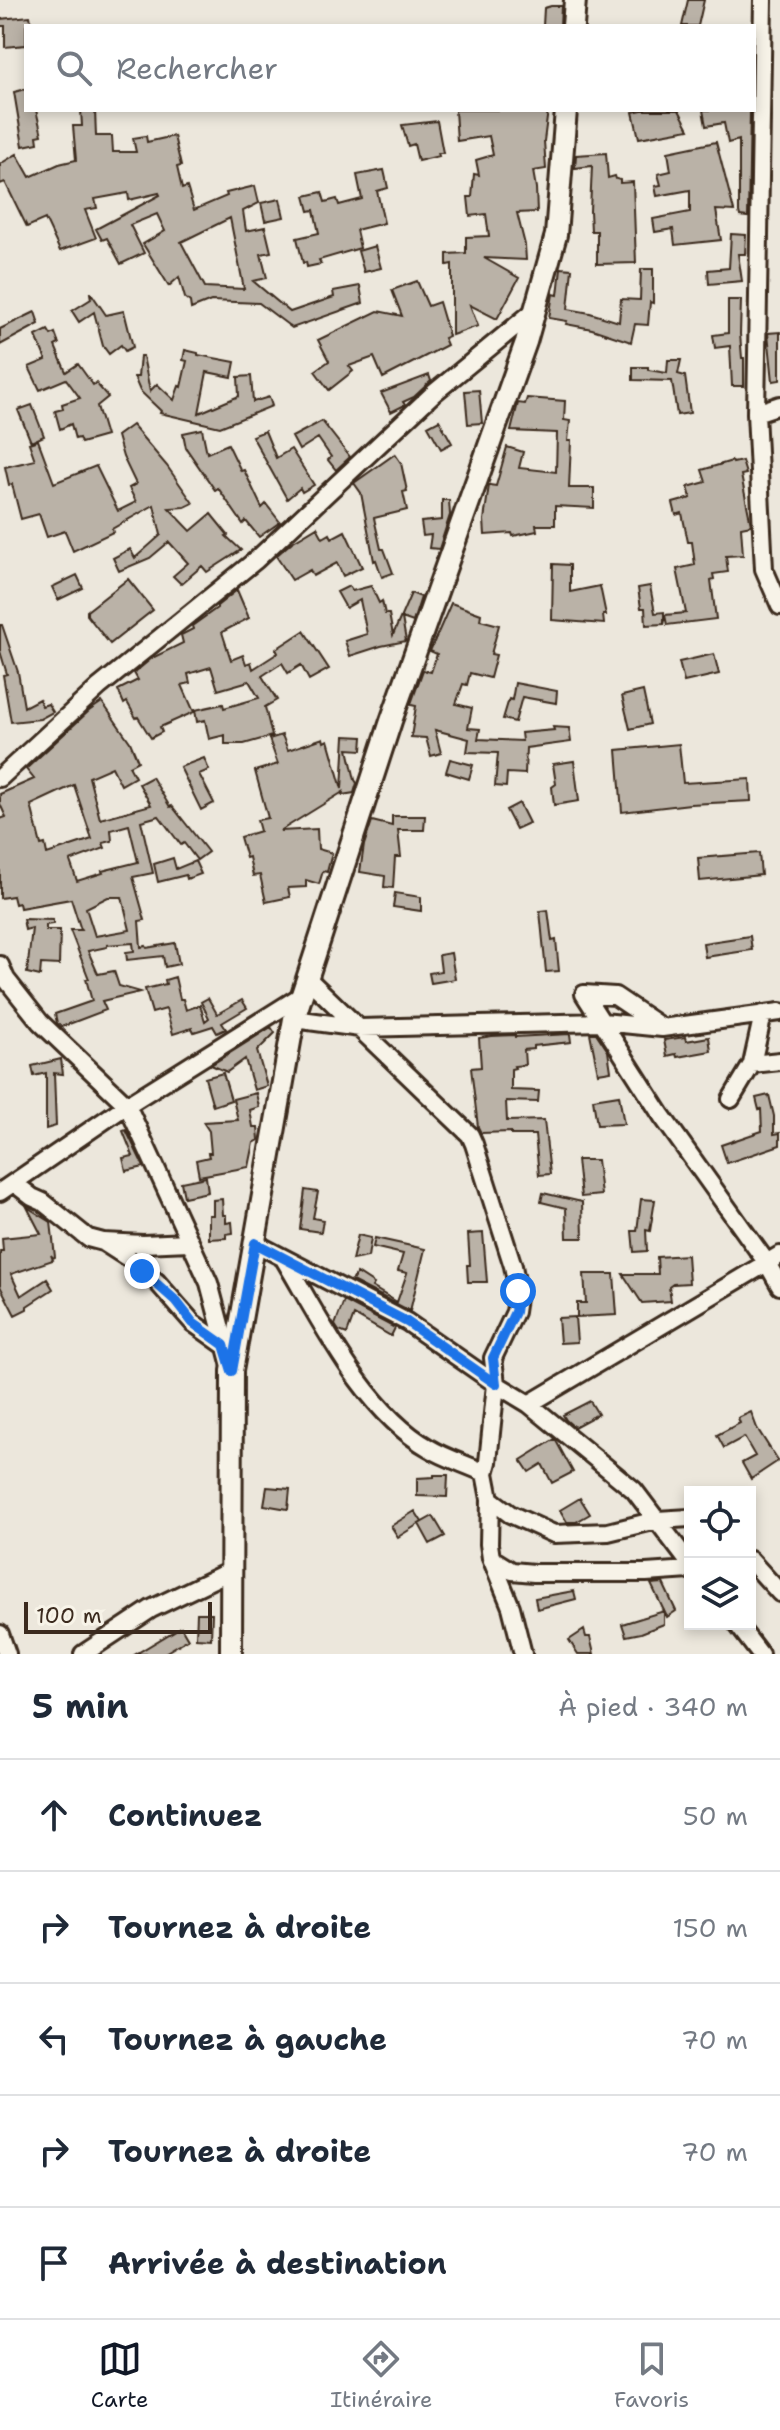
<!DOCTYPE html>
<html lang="fr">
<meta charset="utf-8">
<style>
:root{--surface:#fff;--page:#f6f6f7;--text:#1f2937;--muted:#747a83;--line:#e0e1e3;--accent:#111827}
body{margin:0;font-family:"Shantell Sans",sans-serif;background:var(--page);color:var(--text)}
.controls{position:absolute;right:24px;bottom:24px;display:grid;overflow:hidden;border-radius:0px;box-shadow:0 4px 12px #0003}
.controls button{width:72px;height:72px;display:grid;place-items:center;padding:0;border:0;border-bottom:2px solid var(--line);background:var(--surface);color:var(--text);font:40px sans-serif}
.scale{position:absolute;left:24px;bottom:20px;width:188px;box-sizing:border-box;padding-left:8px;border:4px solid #3b2a1e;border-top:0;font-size:22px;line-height:28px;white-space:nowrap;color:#3b2a1e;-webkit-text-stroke:6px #f7f3e8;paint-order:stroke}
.stop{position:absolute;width:24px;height:24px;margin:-18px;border:6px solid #1a73e8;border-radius:50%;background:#fff}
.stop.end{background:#1a73e8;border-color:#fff;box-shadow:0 2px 8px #0008}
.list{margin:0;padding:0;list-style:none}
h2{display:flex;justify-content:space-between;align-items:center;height:104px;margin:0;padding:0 32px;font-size:34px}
h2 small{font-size:26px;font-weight:400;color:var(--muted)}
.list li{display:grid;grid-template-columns:52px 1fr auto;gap:24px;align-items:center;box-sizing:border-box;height:112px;padding:0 32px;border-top:2px solid var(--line)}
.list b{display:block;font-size:30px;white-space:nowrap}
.list em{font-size:26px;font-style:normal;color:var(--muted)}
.icon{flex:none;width:44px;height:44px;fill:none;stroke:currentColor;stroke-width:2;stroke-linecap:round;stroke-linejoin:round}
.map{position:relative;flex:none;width:780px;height:1654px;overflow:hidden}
.search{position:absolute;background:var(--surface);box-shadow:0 4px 12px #0003;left:24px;right:24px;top:24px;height:88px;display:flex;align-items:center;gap:20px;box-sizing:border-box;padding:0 28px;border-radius:0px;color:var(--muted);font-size:30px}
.sheet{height:664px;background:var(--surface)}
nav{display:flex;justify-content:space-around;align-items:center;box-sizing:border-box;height:112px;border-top:2px solid var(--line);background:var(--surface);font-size:22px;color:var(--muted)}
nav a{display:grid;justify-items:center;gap:4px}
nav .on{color:var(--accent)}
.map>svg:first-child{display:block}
.building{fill:#bab2a7;stroke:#3b2a1e;stroke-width:2;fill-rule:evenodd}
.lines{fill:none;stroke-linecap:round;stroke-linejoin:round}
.minor-casing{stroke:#3b2a1e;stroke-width:22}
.major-casing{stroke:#3b2a1e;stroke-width:26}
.minor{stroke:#f7f3e8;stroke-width:16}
.major{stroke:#f7f3e8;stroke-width:20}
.route{stroke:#1a73e8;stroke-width:10}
</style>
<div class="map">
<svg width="780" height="1654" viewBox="0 0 780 1654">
<rect width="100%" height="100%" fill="#ece7dc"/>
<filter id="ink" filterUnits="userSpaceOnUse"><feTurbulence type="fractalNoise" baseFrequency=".0125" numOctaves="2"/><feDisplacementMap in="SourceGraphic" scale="16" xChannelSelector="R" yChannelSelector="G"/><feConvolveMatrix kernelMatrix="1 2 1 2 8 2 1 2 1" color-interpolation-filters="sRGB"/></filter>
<g filter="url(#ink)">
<path class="building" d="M688,0H704L698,26H682Z
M551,6H561L560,26H543L544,8Z
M30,16L32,26H26V45L5,47V26H0V19Z
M26,89V110H36L42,135L37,136L38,143L23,146L14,92Z
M81,110H95L96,136H112L113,152H136L133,138L146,136L147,142L174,136L181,166L177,167L182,189L187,187L194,210L227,196L226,193L255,186L259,203L243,211L246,231L265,227L271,252L261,254L267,278L253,281L290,312L334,297L333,291L360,286L363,303L292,328L259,303L211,301L191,309L190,302L185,298L179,277L169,286L143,244L165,231L157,214L130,225L144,253L121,264L107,238L102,240L96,229L160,195L159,193L129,200L128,193L95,199L97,208L85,210L96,238L60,251L45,219L27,227L5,182L0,184V164L17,154L30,177L59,164L76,160L73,126H82ZM230,218L244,289L205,287L181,242Z
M455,110H548L544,141L546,169L533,171L536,188L537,212L517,213L525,245L526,260L484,258L519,278L497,319L470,305L478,326L452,335V264L447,265V254L466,253V237L489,236L486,214L470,216L468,197H472L474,174L479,175L476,160L493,155L489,136L457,141Z
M642,110H679L689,129L639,138L633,112Z
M703,110H750L748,217L740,216L739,212V140L728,143L724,123L706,126Z
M437,121L443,153H438L439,156L418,161L414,144L408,146L402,125Z
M716,142L734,211L716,210L721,240L675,245L673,229L655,232L653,219L690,212V190L657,196L655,186L661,185L658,174L671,171L668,152Z
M606,153L608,178L615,176L616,179L620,180V183L633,182L636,263L597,264V231H591L590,211L592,166L575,168L576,155Z
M384,170L388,188L377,191L384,223L356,230L360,248L319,260L321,264L307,267L306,262L303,263L297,238L319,233L314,210L309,211L305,196L322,192L325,202L337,199L339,205L362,199L357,175Z
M280,199L284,217L265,221L261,203Z
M731,234L746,235L745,254H738L742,281L709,284L708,270L729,268Z
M375,246L381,268L364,272L358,251Z
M561,268L572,269L568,309L590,313L619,322L621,299L640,300L641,269H653V303L650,302L648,325L635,324L631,342L592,329L566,324L567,321L549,318L553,294L558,295Z
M417,281L428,306L439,302L449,336L444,338L447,345L383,378L374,357L349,366L353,371L329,390L315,371L329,361L318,340L378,311L402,316L392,290Z
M90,293H91L106,315L124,311L133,347L125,351L121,345L109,354L103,346L94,312L79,322L72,311L91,299Z
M728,300H741L740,334L742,358H744V386H732L730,346L715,348L713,335L728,333Z
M35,312L39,324L0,345V329Z
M48,330L51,335L55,333L59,344L55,346L66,372L78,364L93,385L96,383L108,397L97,406L106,436L81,443L79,438L75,439L71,424L60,429L55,411L63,409L62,404L80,398L66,379L40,390L29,367L46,360L36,336Z
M780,332V380L773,381L768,333Z
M185,350L198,353V355L235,362L232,377L207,372L199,413L239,396L238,377L251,376L253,402L269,397L272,406L220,427L160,413L161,411L140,391L134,377H138L140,356H143L150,391L157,384L174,400L179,386L181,387L187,361L183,360Z
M668,360H681L678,374L685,376L690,413L677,415L672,381L633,380V367H648V370L667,373Z
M429,375L431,381L414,397L403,402L405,405L391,412L381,393Z
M479,390L482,423L468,424L465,391Z
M527,398L565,401L564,420L570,421L568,441H571L569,488H594V508L555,506V525H536L537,531L513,536L512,533L485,535L484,520L489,485L496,486L507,447L523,452L519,468L556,472L557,433L511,431L518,403L525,404Z
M32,405L44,436L31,442L18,410Z
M439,420L452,443L441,449L428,426Z
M322,421L350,457L336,470L328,460L331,457L318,438L299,450L292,437Z
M132,425L167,466L193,503L185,507L169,508L191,531L211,514L228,535L226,536L241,550L207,572L202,566L181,584L173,576L188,563L169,542L150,558L119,571L113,558L130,549L135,558L161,535L154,505L112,529L113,532L73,551L65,531L47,537L39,514L21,519L12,484L9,485L5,467L35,460L29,443L38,440L54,483L96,466L118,511L136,502L129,488L136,484L123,457L117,436Z
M202,429L207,453L228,444L241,471L244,470L262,508L266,504L280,522L259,537L246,521L243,524L218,488L215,490L186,448L183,433Z
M265,431L276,458L291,449L314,485L302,492L300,488L287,499L252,436Z
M395,454L401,463L407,491L403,492L407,510L374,518L381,549H384L393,573L382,577L376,560L374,561L361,493L354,483Z
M732,461L733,463L742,461L746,474L741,475L751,525L741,527L743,555L726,556L728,572L713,574L714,579L711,580L716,619L667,625L665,615L686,613L677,569L695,565L692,542H688L682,513L676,515L673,503L691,498L688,487L706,482L702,470Z
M442,500H449L450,515L439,549L429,548L431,535L423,536L421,522L442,520Z
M317,527L323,538L330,534L332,538L345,531L362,567L343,576L337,563L313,576L310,570L292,580L276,556L292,542Z
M553,564L570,565V592L600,586L606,615H603L604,624L552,620Z
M77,575L83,588L58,600L52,587Z
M128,579L153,610L110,644L87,615V611Z
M349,586L352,591L371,586L379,603L382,601L385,614H389L393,635L411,593L421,597L413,622L402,618L406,641L381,646L350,656L345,641L367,634L360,600L346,608L337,592Z
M650,586L655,613L664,612V624L646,625L645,608H641L638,588Z
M237,590L249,618L222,632L231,660L243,655L246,664L251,662L253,669L278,653L276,649L304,631L329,669L309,680L301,665L288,673L282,663L262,676L277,700L265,707L272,736L244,744H225V735L209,739L205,720L197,722L195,710L223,704L224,708L259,698L249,681L218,690L211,667L188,674L190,683L182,685L194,712L160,727L162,732L151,738L138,717L136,718L127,702L124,704L118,690L138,680L134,673L152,658L183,643L181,635L193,629L192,626L217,608V606Z
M451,603L481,614L480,620L499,625L491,654L496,655L490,678L470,673L467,685L463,684L456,704L472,708L468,728L480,729L478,739L522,741L521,733L554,730L553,727L569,728L571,742L526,748L525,774L507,773L506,787L495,786L498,753L467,752L469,739L435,730L441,753L431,756L426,738L411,737L416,706L411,705L412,701L423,670L431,672L437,654L430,651Z
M0,625H2L18,672L24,707L39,699L42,706L48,704L53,712L40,719L11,722L3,675L7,674L0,651Z
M714,654L719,674L684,682L679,662Z
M515,683L557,691L556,703L522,697L515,722L503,719L509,699L512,700Z
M643,691L650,724L630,729L622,696Z
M102,702L130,742L138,761L129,766L135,777L121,785L112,767L89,777L100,819L151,805L139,784L152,777L170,807L172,806L208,852L197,860L184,843L181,845L159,816L141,821L153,873L133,877L145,920L139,921L141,947L146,946L147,948L175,943L179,964L165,967L163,956L127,960L126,952L134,951L133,943L107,945V947L88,951L98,974L114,971L119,986L140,992L102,1001L106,1010L61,1027L57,1023L55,1014L92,1001L86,979H89L70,930H81L71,899L20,908L19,903L15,904L13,896L0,898V819L6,817L0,804V794L34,779L26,769L89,711ZM74,785L92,839L47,854L45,844L41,845L31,805ZM129,825L138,862L102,871L103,873L77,881L70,861L105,848L103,843L112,841L111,830ZM108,897H122L130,930L95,936L86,908Z
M282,735L288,750L323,738L324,742L328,740L342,789L345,736L363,737L362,750L348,749L355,780L357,783L354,793L342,795L343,792L280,831L317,829L318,849L332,853L327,872L323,871L319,884L306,880V887L288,888L290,897L266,902L260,875L253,876L249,857L246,858L240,837L260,831L257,820L268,818L255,771L278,764L269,739Z
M679,744L683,783L750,779L751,801L690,804L622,812L617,750Z
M204,758L209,770L199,774L214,803L201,810L180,767Z
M450,759L473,765L469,779L446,772Z
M574,761L579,801L554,805L552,787L556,784L553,764Z
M519,803L529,823L516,829L506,810Z
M392,816H425L424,830H398L401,857H395L393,888L384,887L385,876L360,872L364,845L372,821L392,826Z
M759,853L761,875L700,881L698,858Z
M173,858L176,869L195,861L201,874L187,879L186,875L158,882L154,864Z
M395,893L421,897V911L393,907Z
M548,910L552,941L556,940L559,971L546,972L540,911Z
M23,919L53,920V924L46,925V930H60L59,965L41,964L40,976L27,973L32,928L25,930Z
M750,936L752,950L705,957L703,943Z
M451,953L455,979L431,983L429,973L441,971L439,955Z
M175,977L180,999H183L186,1010L200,1005L205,1021L209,1018L201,1002L208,998L217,1014L242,1000L247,1008L222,1023L226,1029L217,1033L213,1026L194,1032L192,1028L173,1034L166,1009L152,1013L145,989L166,984L165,980Z
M271,1027L275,1033L257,1051L267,1086L254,1090L245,1059L227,1072L211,1065Z
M590,1033H596L608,1051L611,1071L598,1073Z
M570,1034L571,1042L533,1046V1049L524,1050L525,1065L514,1066L515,1068L511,1069V1090L539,1091L538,1102L506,1101L507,1121L544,1120L550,1174L539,1175L535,1135H511V1132L481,1133L478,1127L471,1068L481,1067L479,1038L492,1036L515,1035V1037Z
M685,1037L686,1041L709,1037L711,1051L677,1057L676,1054L667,1056L664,1040Z
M61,1059L63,1074L54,1073L56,1126L46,1129V1073L34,1076L32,1066Z
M223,1073L231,1100L213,1106L205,1078Z
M256,1093L259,1107L250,1110L253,1127H258L259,1140L254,1143L249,1167L199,1176L196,1160L209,1157L208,1153H211L209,1131L203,1122L238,1120L233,1099Z
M619,1095L624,1124L597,1125L593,1099Z
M769,1095L774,1116V1134L780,1133V1145L727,1163L721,1145L762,1131L761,1109L759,1110L756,1098Z
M126,1130L144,1167L126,1171L123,1158L133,1156L123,1131Z
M577,1160H597L601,1195L581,1197Z
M206,1177L208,1192L184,1197L181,1182Z
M305,1190L318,1192L313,1218L323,1220L321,1232L300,1229Z
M543,1193L582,1202L583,1238H567L566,1208L541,1202Z
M222,1199L223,1215H226V1223L232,1222L233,1233L226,1234V1238L209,1239V1215H213V1200Z
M641,1199L655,1200L650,1231L646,1230L647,1251L634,1252L632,1231H637Z
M27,1207L51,1222L55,1257L53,1258L51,1255L53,1260L11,1274L21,1296L47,1279L53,1289L27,1306V1309L15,1315L0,1286V1251H3L2,1238L41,1234Z
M483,1233L487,1282H468L467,1265H470L468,1234Z
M358,1235L371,1238L368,1257L352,1260Z
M375,1238L425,1249L410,1311L352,1281L357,1273L374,1284L372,1287L397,1302L407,1273L398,1271L403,1254L373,1247Z
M687,1255L689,1283L673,1284L669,1287L671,1301L642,1303L623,1274H658L657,1257Z
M584,1274H614L617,1315L577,1317V1303H586Z
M344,1301L395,1328L391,1336L354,1315L347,1334L339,1331L335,1325Z
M575,1317L577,1342L560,1343L558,1318Z
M590,1401L598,1414L574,1427L566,1420L563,1415Z
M751,1412L757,1428L778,1461L751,1479L742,1463L755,1456L744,1437L724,1448L717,1435L740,1423L738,1418Z
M555,1439L573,1472L552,1483L542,1464L529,1472L521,1460Z
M434,1475H448L447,1497L417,1496V1478L434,1477Z
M267,1487L290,1489L288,1509L264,1505Z
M580,1498L590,1514L576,1522H567L560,1510Z
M415,1511L422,1522L398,1537L391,1526Z
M433,1516L445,1536L430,1544L419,1524Z
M663,1583L676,1611L667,1617L651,1584Z
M574,1591L576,1599L537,1609L535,1598Z
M664,1611V1624L641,1633L626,1636L622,1624Z
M197,1613H212L211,1639L196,1638Z
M181,1627L188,1639L163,1654H136Z
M584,1630L586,1637H590L594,1654H578L569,1640Z"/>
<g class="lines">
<defs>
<path id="minor" d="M763,0L756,413L764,569L780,606
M756,413L780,405
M0,778L99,687L256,560L434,393L534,311
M0,965L6,979L40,1022L127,1105L209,1283L232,1370
M307,978L444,1110L470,1135L474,1144L513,1266L518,1291L515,1312L493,1358L496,1384L488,1462L485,1473L490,1499L489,1544L491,1558L511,1607L523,1654
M584,994L662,1116L767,1263L780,1286
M584,994L615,996L661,1027
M294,1019L360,1028L603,1022L662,1028L780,1012
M752,1064L780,1061
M731,1099L752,1064L763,1014
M14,1183L32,1197L43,1202L88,1238L103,1242L131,1260L157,1282L193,1323L224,1345
M0,1192L127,1105L299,997
M104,1242L143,1244L189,1242
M255,1243L407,1322L496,1384L529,1404L634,1490L690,1564
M284,1259C321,1321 364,1411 429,1448C445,1458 466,1464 485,1473
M529,1404L780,1255
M490,1499L510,1514L554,1534L608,1532L657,1520L690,1518
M491,1558L512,1571L534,1573H646L690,1570
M750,1560L780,1593
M737,1624L760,1654
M0,1634L7,1654
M83,1654L151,1609L232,1570"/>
<path id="major" d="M573,26L575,0
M231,1654L232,1371L294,1019L391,721L526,342L556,235L566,110"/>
</defs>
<use href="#minor" class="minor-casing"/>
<use href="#major" class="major-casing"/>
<use href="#minor" class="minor"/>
<use href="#major" class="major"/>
</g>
</g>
<g class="lines" filter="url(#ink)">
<path class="route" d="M142,1271L176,1301L193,1323L224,1345L232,1371L255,1243L407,1322L496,1384L493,1358L515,1312L518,1291"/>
</g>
</svg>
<div class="controls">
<button><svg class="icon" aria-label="locate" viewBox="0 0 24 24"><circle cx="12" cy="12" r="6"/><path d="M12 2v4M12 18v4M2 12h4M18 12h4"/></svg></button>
<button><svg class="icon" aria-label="layers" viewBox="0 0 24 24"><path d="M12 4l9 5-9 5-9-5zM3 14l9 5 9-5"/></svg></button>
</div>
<div class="scale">100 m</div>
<div class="stop" style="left:518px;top:1291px"></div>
<div class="stop end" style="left:142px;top:1271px"></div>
<div class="search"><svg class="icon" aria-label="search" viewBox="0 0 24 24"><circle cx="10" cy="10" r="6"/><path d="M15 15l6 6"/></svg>Rechercher</div>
</div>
<section class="sheet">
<h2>5 min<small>À pied · 340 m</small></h2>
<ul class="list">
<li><svg class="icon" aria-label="ahead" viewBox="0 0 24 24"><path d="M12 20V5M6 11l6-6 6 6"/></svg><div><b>Continuez</b></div><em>50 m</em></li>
<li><svg class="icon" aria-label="right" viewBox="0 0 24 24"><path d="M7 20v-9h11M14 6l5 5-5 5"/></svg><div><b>Tournez à droite</b></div><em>150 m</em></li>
<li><svg class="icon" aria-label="left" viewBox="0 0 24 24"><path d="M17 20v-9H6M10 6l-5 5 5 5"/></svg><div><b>Tournez à gauche</b></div><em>70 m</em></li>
<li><svg class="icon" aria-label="right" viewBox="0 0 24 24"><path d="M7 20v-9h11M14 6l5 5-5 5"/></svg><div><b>Tournez à droite</b></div><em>70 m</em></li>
<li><svg class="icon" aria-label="arrive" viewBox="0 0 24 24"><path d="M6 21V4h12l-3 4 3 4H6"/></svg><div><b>Arrivée à destination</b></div></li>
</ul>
</section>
<nav>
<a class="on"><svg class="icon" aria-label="map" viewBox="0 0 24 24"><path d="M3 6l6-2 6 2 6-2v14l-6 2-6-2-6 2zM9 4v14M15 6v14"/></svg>Carte</a>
<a><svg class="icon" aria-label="directions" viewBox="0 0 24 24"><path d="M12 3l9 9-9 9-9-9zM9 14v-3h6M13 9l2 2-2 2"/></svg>Itinéraire</a>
<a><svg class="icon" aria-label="saved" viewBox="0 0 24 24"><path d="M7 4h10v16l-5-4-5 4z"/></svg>Favoris</a>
</nav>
